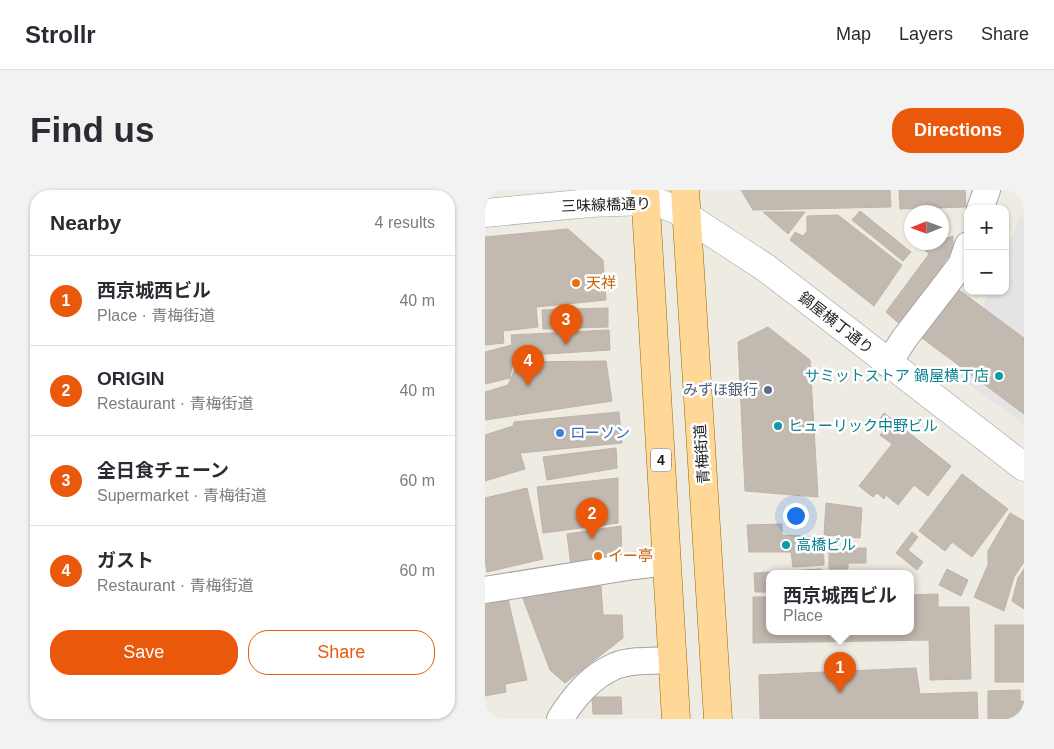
<!DOCTYPE html>
<meta charset="utf-8">
<style>
:root{--surface:#fff;--page:#f2f2f3;--text:#2b2b33;--muted:#7c7c81;--line:#e1e1e2;--accent:#ea580c}
body{margin:0;font-family:Helvetica,"Noto Sans JP",sans-serif;background:var(--page);color:var(--text)}
.controls{position:absolute;right:15px;top:15px;display:grid;overflow:hidden;border-radius:10px;box-shadow:0 1px 4px #0004}
.controls button{width:45px;height:45px;display:grid;place-items:center;padding:0;border:0;border-bottom:1px solid var(--line);background:var(--surface);color:var(--text);font:25px sans-serif}
.compass{position:absolute;left:419px;top:15px;width:45px;height:45px;border-radius:50%;background:var(--surface);box-shadow:0 1px 4px #0004;rotate:269deg}
.you{position:absolute;left:310px;top:325px;width:18px;height:18px;margin:-12px;border:4px solid #fff;border-radius:50%;background:#1a73e8;box-shadow:0 0 0 8px #1a73e833}
.badge{display:grid;place-items:center;width:32px;height:32px;border-radius:50%;background:var(--accent);color:#fff;font-size:16px;font-weight:700}
.pin{position:absolute;translate:-50% -41px;filter:drop-shadow(0 1px 2px #0008)}
.pin::after{content:'';position:absolute;top:26px;width:18px;height:15px;background:inherit;clip-path:polygon(0 0,100% 0,50% 100%)}
.popup{position:absolute;left:281px;top:380px;width:148px;height:65px;box-sizing:border-box;display:grid;place-content:center;border-radius:10px;background:var(--surface);filter:drop-shadow(0 1px 4px #0005);font-size:16px;white-space:nowrap;color:var(--muted)}
.popup b{font-size:19px;color:var(--text)}
.popup::after{content:'';position:absolute;left:50%;top:100%;margin-left:-10px;border:10px solid transparent;border-top-color:var(--surface)}
.list{margin:0;padding:0;list-style:none}
h2{display:flex;justify-content:space-between;align-items:center;height:65px;margin:0;padding:0 20px;font-size:21px}
h2 small{font-size:16px;font-weight:400;color:var(--muted)}
.list li{display:grid;grid-template-columns:32px 1fr auto;gap:15px;align-items:center;box-sizing:border-box;height:90px;padding:0 20px;border-top:1px solid var(--line)}
.list b{display:block;font-size:19px;white-space:nowrap}
.list p{margin:0;font-size:16px;white-space:nowrap;color:var(--muted)}
.list em{font-size:16px;font-style:normal;color:var(--muted)}
.actions{display:flex;gap:10px;padding:15px 20px}
.actions a{flex:1;padding:11px 0;border:1px solid var(--accent);border-radius:20px;text-align:center;font-size:18px;color:var(--accent)}
.actions .main{background:var(--accent);color:#fff}
.map{position:relative;flex:none;width:539px;height:529px;overflow:hidden;border-radius:20px}
header{display:flex;align-items:center;gap:30px;box-sizing:border-box;height:70px;padding:0 25px;background:var(--surface);border-bottom:1px solid var(--line)}
header strong{font-size:24px}
nav{display:flex;gap:28px;margin-inline-start:auto;font-size:18px}
.intro{display:flex;align-items:center;justify-content:space-between;box-sizing:border-box;height:120px;padding:0 30px}
h1{margin:0;font-size:35px}
.button{padding:12px 22px;border-radius:20px;background:var(--accent);color:#fff;font-size:18px;font-weight:700}
main{display:flex;gap:30px;padding:0 30px}
aside{flex:1;background:var(--surface);border-radius:20px;box-shadow:0 1px 4px #0004}
.map>svg:first-child{display:block}
.parking{fill:#e4e4e4}
.building{fill:#c2bab1;stroke:#c0b2a4}
.lines{fill:none;stroke-linecap:round;stroke-linejoin:round}
.minor-casing{stroke:#a3a3a3;stroke-width:28}
.tertiary-casing{stroke:#a3a3a3;stroke-width:29}
.primary-casing{stroke:#956b00;stroke-width:29}
.minor{stroke:#fff;stroke-width:26}
.tertiary{stroke:#fff;stroke-width:28}
.primary{stroke:#ffd796;stroke-width:28}
.food-dot{fill:#e8710a;stroke:#fff;stroke-width:2}
.culture-dot{fill:#0f9aa8;stroke:#fff;stroke-width:2}
.service-dot{fill:#5c6f8a;stroke:#fff;stroke-width:2}
.shop-dot{fill:#3f7fe0;stroke:#fff;stroke-width:2}
.labels{text-anchor:middle;stroke-width:5;stroke-linejoin:round;paint-order:stroke}
.shield{fill:#fff;stroke:#606060;stroke-width:1}
.shield-label{font-size:14px;font-weight:bold;fill:#1c1c1c}
.street-label{font-size:15px;fill:#1c1c1c;stroke:#fff}
.food-label{font-size:15px;fill:#c56008;stroke:#fff;text-anchor:start}
.culture-label{font-size:15px;fill:#0d838f;stroke:#fff;text-anchor:start}
.service-label{font-size:15px;fill:#4e5e75;stroke:#fff;text-anchor:end}
.shop-label{font-size:15px;fill:#366cbe;stroke:#fff;text-anchor:start}
</style>
<header>
<strong>Strollr</strong>
<nav><a>Map</a><a>Layers</a><a>Share</a></nav>
</header>
<div class="intro"><h1>Find us</h1><a class="button">Directions</a></div>
<main>
<aside>
<h2>Nearby<small>4 results</small></h2>
<ul class="list">
<li><span class="badge">1</span><div><b>西京城西ビル</b><p>Place · 青梅街道</p></div><em>40 m</em></li>
<li><span class="badge">2</span><div><b>ORIGIN</b><p>Restaurant · 青梅街道</p></div><em>40 m</em></li>
<li><span class="badge">3</span><div><b>全日食チェーン</b><p>Supermarket · 青梅街道</p></div><em>60 m</em></li>
<li><span class="badge">4</span><div><b>ガスト</b><p>Restaurant · 青梅街道</p></div><em>60 m</em></li>
</ul>
<div class="actions"><a class="main">Save</a><a>Share</a></div>
</aside>
<div class="map">
<svg width="539" height="529" viewBox="0 0 539 529">
<rect width="100%" height="100%" fill="#eeebe2"/>
<path class="parking" d="M535,26L539,28V234L470,184L504,101H520V63Z"/>
<path class="building" d="M256,0H405L406,17L268,20Z
M414,0H480L481,17L415,19Z
M375,21L426,62L418,71L367,30Z
M278,22H320L303,44Z
M353,25L417,75L389,116L305,50L310,42L318,46L322,41V26Z
M83,39L118,70L121,110L51,117L53,137L18,141L19,153L0,155V47Z
M468,46V60L416,135L401,122L444,64L432,52H457V50Z
M470,97L539,148V224L437,148Z
M123,118V137L58,139L57,120Z
M283,137L325,170L333,307L260,301L253,152Z
M124,140L125,160L29,166L25,188L0,194V162L27,155L26,145Z
M121,171L127,211L0,230V202L23,195L33,172Z
M134,222L137,253L35,263L40,279L0,291V245L28,236L29,232Z
M399,223L466,276L443,306L429,295L413,315L401,305L399,309L392,303L388,307L374,296L407,254L395,245L402,237L394,230Z
M131,258L132,278L62,290L58,267Z
M477,284L523,319L487,367L467,352L460,361L434,341Z
M133,288V333L58,343L52,297Z
M42,298L58,369L2,382L0,371V308Z
M341,313L377,318L375,348L339,345Z
M525,323L539,331V372L529,387L519,421L489,407L503,375V361Z
M297,334V345L338,347L339,375L308,377L306,362H264L262,335Z
M136,336L137,370L86,376L82,344Z
M427,342L433,347L423,360L438,372L432,380L411,363Z
M344,358H381V373H363V379H344Z
M336,379V384H285V402H270L269,383Z
M462,379L483,390L476,406L454,395Z
M539,379V419L527,411L533,388Z
M116,396L118,425H137L138,448L80,493L65,480L37,406Z
M453,404V417H484L486,489L445,490L444,450L268,453V407H285V442H425V405Z
M23,409L42,490L20,494L21,502L0,506V415Z
M510,435H539V492H510Z
M431,478L435,504L492,502L493,529H275L274,485Z
M535,500V511H539V529H503V501Z
M107,507H136L137,524H108Z"/>
<g class="lines">
<defs>
<path id="minor" d="M495,19L502,0
M403,174L419,149L476,75L483,55
M0,400L149,376L182,372
M75,529C89,507 105,487 130,476C147,469 170,471 188,470"/>
<path id="tertiary" d="M0,23L105,13L160,11L171,12L192,20L281,78L539,277"/>
<path id="primary" d="M160,0L191,529
M200,0L233,529"/>
</defs>
<use href="#minor" class="minor-casing"/>
<use href="#tertiary" class="tertiary-casing"/>
<use href="#primary" class="primary-casing"/>
<use href="#minor" class="minor"/>
<use href="#tertiary" class="tertiary"/>
<use href="#primary" class="primary"/>
</g>
<g class="food-dot">
<circle cx="91" cy="93" r="5"/>
<circle cx="113" cy="366" r="5"/>
</g>
<g class="culture-dot">
<circle cx="514" cy="186" r="5"/>
<circle cx="293" cy="236" r="5"/>
<circle cx="301" cy="355" r="5"/>
</g>
<circle class="service-dot" cx="283" cy="200" r="5"/>
<circle class="shop-dot" cx="75" cy="243" r="5"/>
<g class="labels">
<rect class="shield" x="166" y="258.5" width="20" height="23" rx="4"/>
<g class="shield-label">
<text x="176" y="275">4</text>
</g>
<g class="street-label">
<text transform="translate(121 15) rotate(-2)" y="5">三味線橋通り</text>
<text transform="translate(351 133) rotate(38)" y="5">鍋屋横丁通り</text>
<text transform="translate(217 264) rotate(-94)" y="5">青梅街道</text>
</g>
<g class="food-label">
<text x="101" y="98">天祥</text>
<text x="123" y="371">イー亭</text>
</g>
<g class="culture-label">
<text x="504" y="191" text-anchor="end">サミットストア 鍋屋横丁店</text>
<text x="303" y="241">ヒューリック中野ビル</text>
<text x="311" y="360">高橋ビル</text>
</g>
<g class="service-label">
<text x="273" y="205">みずほ銀行</text>
</g>
<g class="shop-label">
<text x="85" y="248">ローソン</text>
</g>
</g>
</svg>
<div class="controls">
<button>+</button>
<button>−</button>
</div>
<svg class="compass" viewBox="-18 -18 36 36"><path d="M0-13l5 13h-10z" fill="#e53935"/><path d="M0 13l5-13h-10z" fill="#7c7c81"/></svg>
<div class="you"></div>
<div class="pin badge" style="left:355px;top:503px">1</div>
<div class="popup"><b>西京城西ビル</b>Place</div>
<div class="pin badge" style="left:107px;top:349px">2</div>
<div class="pin badge" style="left:81px;top:155px">3</div>
<div class="pin badge" style="left:43px;top:196px">4</div>
</div>
</main>
